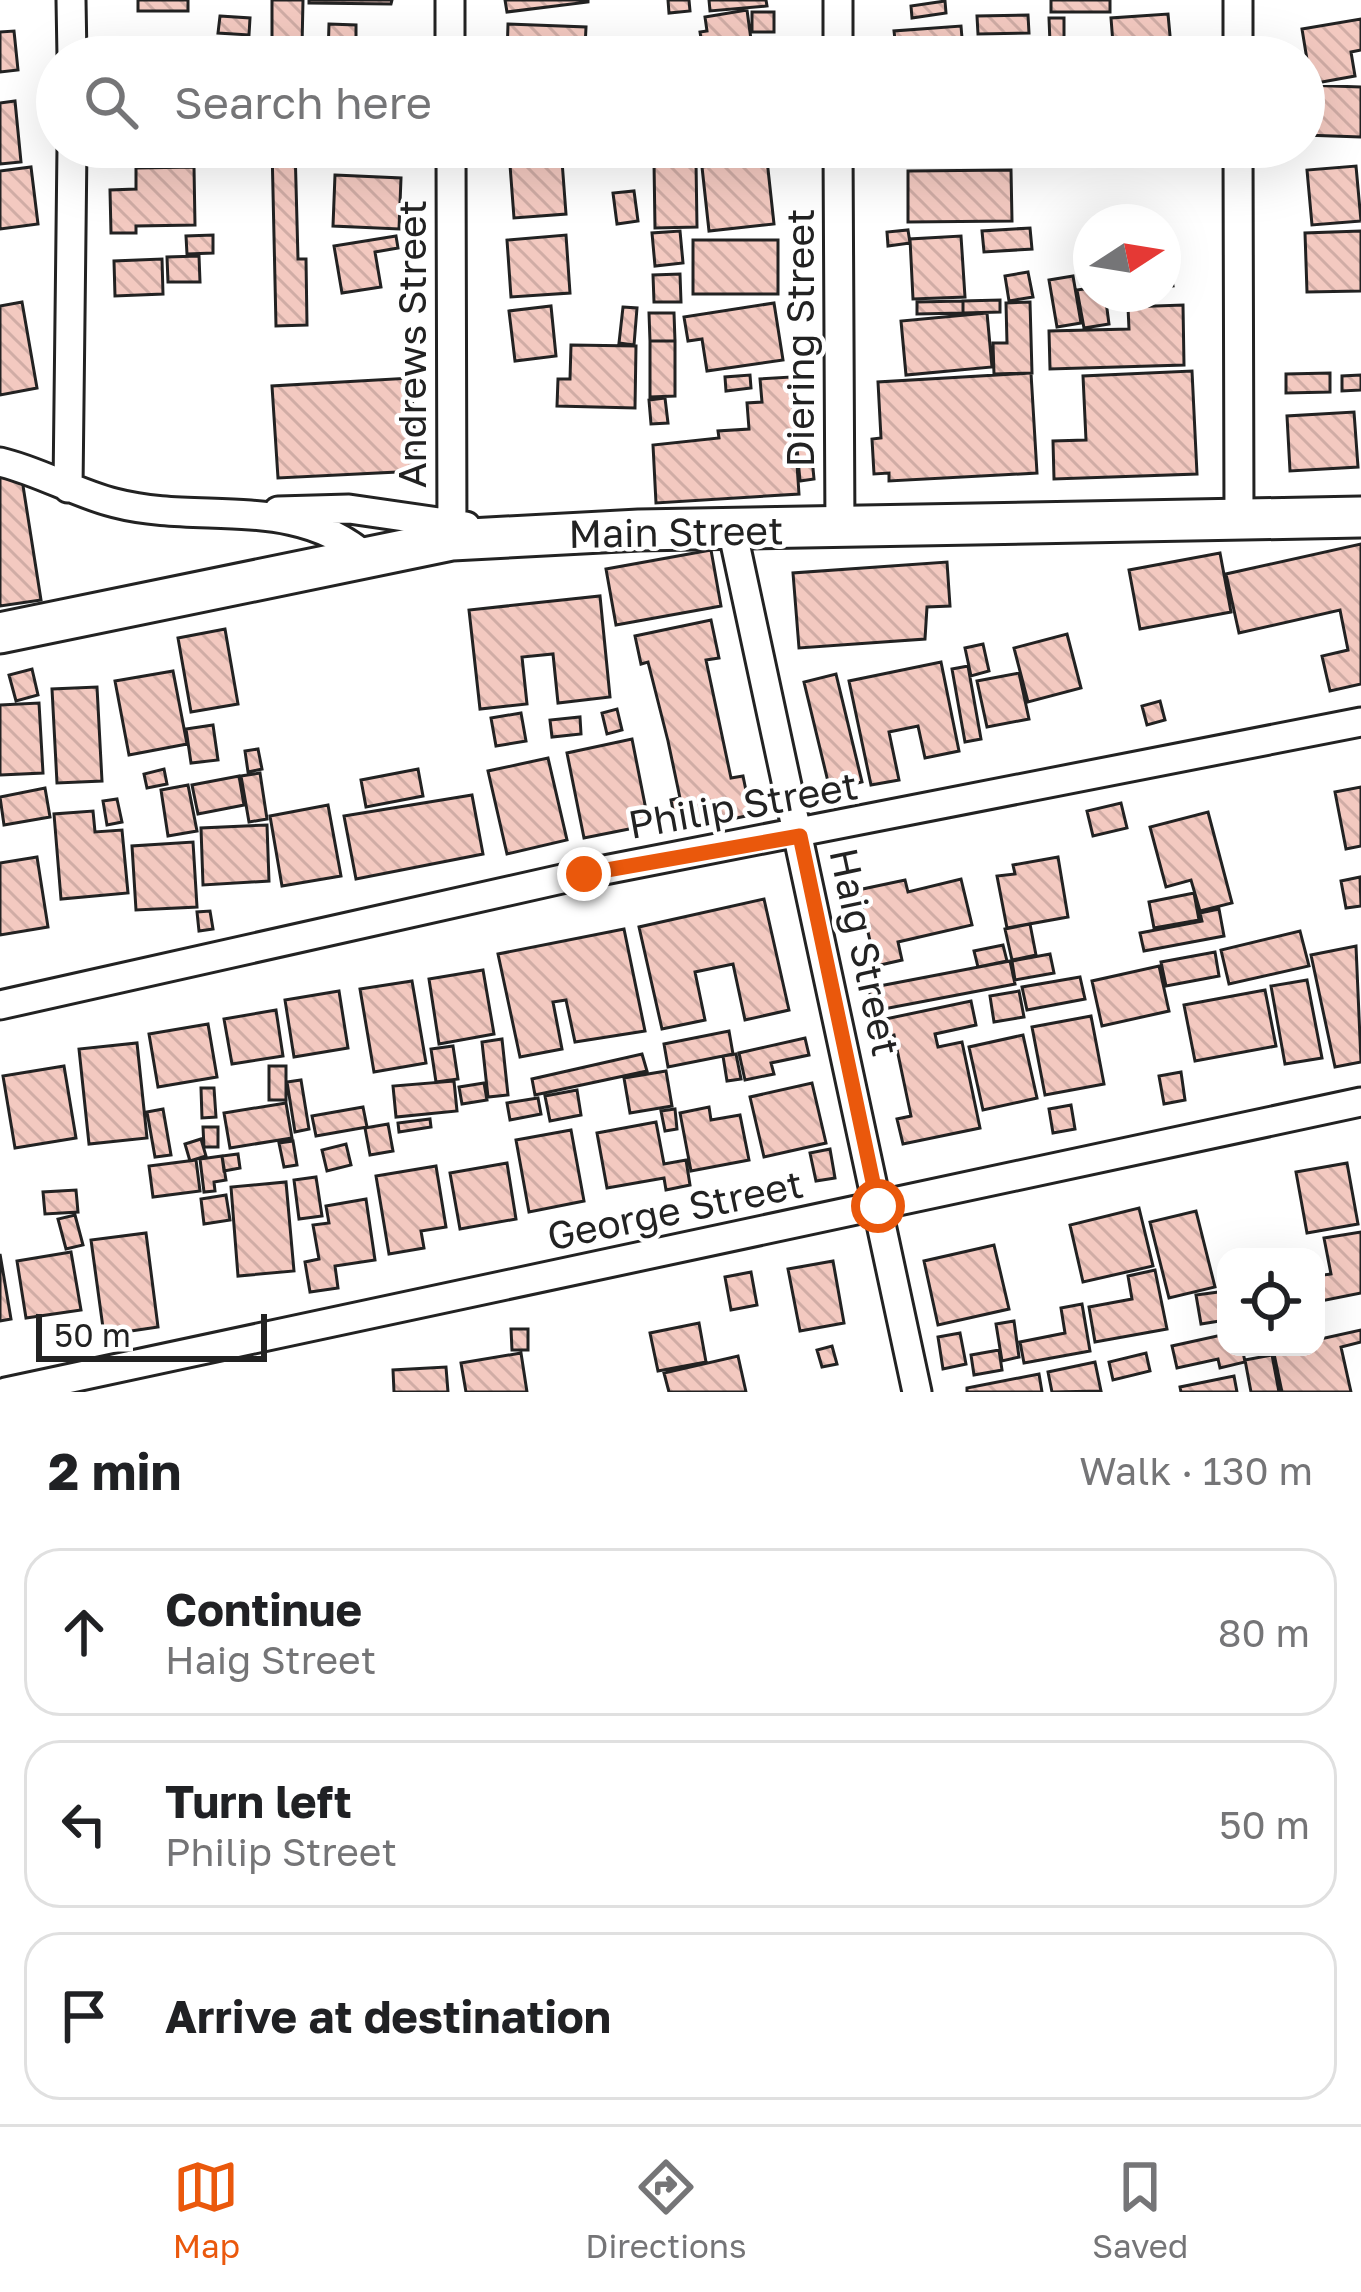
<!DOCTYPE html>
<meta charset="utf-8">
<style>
:root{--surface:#fff;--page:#f2f2f2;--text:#202124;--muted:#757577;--line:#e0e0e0;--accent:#ea580c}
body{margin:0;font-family:"Golos Text",sans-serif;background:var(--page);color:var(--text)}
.controls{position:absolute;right:36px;bottom:36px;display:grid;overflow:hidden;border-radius:24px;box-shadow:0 12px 48px #0002}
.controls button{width:108px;height:108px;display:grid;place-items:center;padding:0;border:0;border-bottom:3px solid var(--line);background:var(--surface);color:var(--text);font:60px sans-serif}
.compass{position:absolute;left:1073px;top:204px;width:108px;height:108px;border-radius:50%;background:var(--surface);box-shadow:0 12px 48px #0002;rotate:78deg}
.scale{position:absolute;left:36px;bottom:30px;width:231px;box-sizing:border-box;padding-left:12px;border:6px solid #222;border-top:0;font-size:33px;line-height:42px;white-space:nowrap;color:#222;-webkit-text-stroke:9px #fff;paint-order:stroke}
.stop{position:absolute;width:36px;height:36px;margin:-27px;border:9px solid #ea580c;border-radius:50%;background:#fff}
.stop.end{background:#ea580c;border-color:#fff;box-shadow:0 3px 12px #0008}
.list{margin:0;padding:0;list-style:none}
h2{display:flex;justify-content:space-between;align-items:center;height:156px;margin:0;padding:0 48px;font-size:51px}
h2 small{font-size:39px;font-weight:400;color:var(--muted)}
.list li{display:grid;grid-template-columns:78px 1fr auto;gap:36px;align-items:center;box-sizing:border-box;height:168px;margin:0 24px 24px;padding:0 24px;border:3px solid var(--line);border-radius:36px}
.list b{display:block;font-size:45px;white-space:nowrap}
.list p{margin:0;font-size:39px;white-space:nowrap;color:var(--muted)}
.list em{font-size:39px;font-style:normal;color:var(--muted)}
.icon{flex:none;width:66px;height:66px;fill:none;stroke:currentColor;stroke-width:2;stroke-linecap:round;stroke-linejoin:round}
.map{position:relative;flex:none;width:1361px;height:1392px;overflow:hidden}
.search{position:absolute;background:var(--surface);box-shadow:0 12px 48px #0002;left:36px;right:36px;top:36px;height:132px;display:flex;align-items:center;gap:30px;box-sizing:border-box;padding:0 42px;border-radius:66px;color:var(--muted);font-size:45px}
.sheet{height:732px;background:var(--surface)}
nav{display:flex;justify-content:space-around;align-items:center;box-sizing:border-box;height:168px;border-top:3px solid var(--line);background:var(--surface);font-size:33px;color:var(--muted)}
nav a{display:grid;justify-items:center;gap:6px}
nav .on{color:var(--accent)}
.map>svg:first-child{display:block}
.building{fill:url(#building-back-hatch);stroke:#222;stroke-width:3}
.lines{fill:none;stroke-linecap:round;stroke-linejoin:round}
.street-casing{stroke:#222;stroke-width:33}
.secondary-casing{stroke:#222;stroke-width:45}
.street{stroke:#fff;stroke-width:27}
.secondary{stroke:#fff;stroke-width:39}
.route{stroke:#ea580c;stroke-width:15}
.labels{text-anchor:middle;stroke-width:9;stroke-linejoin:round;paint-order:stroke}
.street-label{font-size:39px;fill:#222;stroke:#fff}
</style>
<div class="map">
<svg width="1361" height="1392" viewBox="0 0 1361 1392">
<defs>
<pattern id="building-back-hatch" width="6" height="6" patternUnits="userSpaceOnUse" patternTransform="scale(3)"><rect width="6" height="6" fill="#f3c9c0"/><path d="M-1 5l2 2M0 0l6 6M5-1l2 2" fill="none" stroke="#d0aca5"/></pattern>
</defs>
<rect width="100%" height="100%" fill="#fff"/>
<path class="building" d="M138,0H188V11H138Z
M272,0H303L302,47L272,46Z
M309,0H392L391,4L309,3Z
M505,0H588V2L507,12Z
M668,0H689L690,11L669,13Z
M709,0H766L767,6L710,11Z
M1051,0H1110V12H1051Z
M945,1L946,13L912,18L911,6Z
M747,10L752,47L775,44L777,57H704L700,32L707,31L705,17Z
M752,12H774V32H752Z
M1168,14L1172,57H1114L1111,18Z
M1028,15L1029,33L978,34L977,16Z
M220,16L250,18L249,35L218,33Z
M1049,18H1064V43H1050Z
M1361,19V50L1351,52L1355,76L1311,84L1302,29Z
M329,24L356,25V57H328Z
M508,24L586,27L585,48H595V57H507Z
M961,26L963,50L950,51V57H897L894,31Z
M14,31L18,70L0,72V32Z
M1304,85L1361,87V137L1304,135Z
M15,101L21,162L0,164V103Z
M126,147H222V151L126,152Z
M272,147H295L298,259H306L307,325L276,326Z
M305,147H404L405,156L305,159Z
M511,147H562V154L511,155Z
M652,147H702V155L651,153Z
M723,147H775V157L723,156Z
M767,160L774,224L709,231L702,167Z
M562,161L566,214L514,218L510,165Z
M654,162H696L697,227L655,228Z
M1356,166L1361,221L1312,225L1307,170Z
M31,167L38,224L0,229V171Z
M194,167L195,225L136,226V233H111L110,190L136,189V168Z
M1011,170L1012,221L908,222V171Z
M335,175L401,178L399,229L333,226Z
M634,191L638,221L617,224L613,193Z
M1030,228L1032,249L984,252L982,231Z
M908,230L910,243L888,246L887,232Z
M680,231L683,263L655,266L652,233Z
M1163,231L1173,286L1163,287Z
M1361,231V291L1307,292L1305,233Z
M213,235V253L187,254L186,236Z
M566,235L570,293L511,297L507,240Z
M396,236L398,248L375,252L381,287L342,293L334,246Z
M961,236L965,297L913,299L910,239Z
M693,240H778V294H693Z
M199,256L200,282H168L167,257Z
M162,259L163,294L115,296L114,261Z
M1028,272L1033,297L1009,301L1005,276Z
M680,274L681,302H654L653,275Z
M1073,276L1081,323L1057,327L1049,280Z
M1091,288V294H1105L1109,324L1084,328L1077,290Z
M1000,300V312L963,313V301Z
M963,301V313L917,314V302Z
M22,302L37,388L0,395V306Z
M1030,302L1032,373L994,374L993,343H1007L1006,303Z
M774,303L783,360L707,371L702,339L688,341L684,317Z
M1183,305L1184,365L1050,369L1049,331L1129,329L1128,307Z
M551,306L556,356L515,361L509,311Z
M623,307L637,308L634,345L619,343Z
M649,313H674L675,341H650Z
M987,313L992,367L906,375L901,321Z
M650,341H675V396L650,397Z
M571,345L636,346L635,408L557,406L558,379H570Z
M1192,371L1197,474L1054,479L1053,441L1086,440L1083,376Z
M1031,373L1037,473L889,481V473L874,474L872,439L881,438L878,382Z
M1330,373V392L1286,393V374Z
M750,375L751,388L726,391L725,377Z
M1361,375V390L1342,391V376Z
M791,377L799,494L656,503L653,445L719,438L718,431L749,429L747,403L762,402L760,379Z
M411,378L417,471L278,478L272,386Z
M665,398L668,423L651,424L649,400Z
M1354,412L1358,467L1290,471L1287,416Z
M811,447L814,479L800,481L797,448Z
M21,473L41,600L0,606V476Z
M1361,544V684L1330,691L1322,656L1348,650L1340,610L1239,633L1226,574Z
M711,550L721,606L616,625L606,569Z
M1220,553L1231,612L1140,629L1129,570Z
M947,562L950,606L927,607L925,639L799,648L793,573Z
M600,596L610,697L558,703L553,654L522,657L527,704L480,709L469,610Z
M711,620L719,658L706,660L731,778L743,776L751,815L677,830L671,800L680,798L668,741L648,662L641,664L635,636Z
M225,629L238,704L191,712L178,638Z
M1067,634L1081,688L1028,702L1014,648Z
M983,644L989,671L971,676L965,648Z
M941,662L959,751L925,758L918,726L889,732L899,780L871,785L849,681Z
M968,666L981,739L965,742L952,669Z
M32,669L38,695L16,701L9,675Z
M173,671L187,744L129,755L115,681Z
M1019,673L1029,719L987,727L977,681Z
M836,674L862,782L830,790L804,682Z
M97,687L102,781L57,783L52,689Z
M1160,701L1165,720L1147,725L1142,706Z
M39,703L43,773L0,775V705Z
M617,709L622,730L607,734L602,713Z
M521,713L526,741L496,746L491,718Z
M580,717L581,734L552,737L550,720Z
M213,725L218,760L191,763L186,729Z
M632,739L649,825L584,838L567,753Z
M258,749L262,769L248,772L245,751Z
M548,758L567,840L507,854L488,771Z
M164,769L167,784L147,788L144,774Z
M418,769L423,796L366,807L361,780Z
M260,773L267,819L249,822L241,776Z
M239,776L244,805L198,814L192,785Z
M188,785L197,831L168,836L161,790Z
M1361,787V846L1346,849L1335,792Z
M45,788L50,817L4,825L0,797Z
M472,795L483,854L356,879L344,816Z
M117,799L122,822L107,825L103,801Z
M1121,803L1127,828L1093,836L1087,811Z
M328,805L341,876L282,886L270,816Z
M93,811L95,832L122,830L128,893L61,899L54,814Z
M1208,812L1232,903L1200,911L1191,880L1166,887L1150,827Z
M267,825L269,881L203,885L201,828Z
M193,842L197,907L136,910L132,846Z
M37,857L48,927L0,935V863Z
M1058,857L1068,917L1007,928L997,876L1015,874L1013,865Z
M1360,877L1361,906L1346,908L1341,881Z
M961,879L972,925L898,942L902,960L876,966L858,890L905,880L908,892Z
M1194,893L1199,920L1154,928L1149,902Z
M764,899L789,1010L745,1020L733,964L695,972L705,1020L662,1029L639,927Z
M1219,909L1224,936L1144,951L1140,933L1202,921L1200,913Z
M210,911L213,929L199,931L197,912Z
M1030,924L1036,955L1012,960L1005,929Z
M624,929L645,1031L575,1042L566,1000L553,1002L562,1049L520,1057L498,954Z
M1300,931L1309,966L1229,984L1221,950Z
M1003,945L1007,961L978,967L974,951Z
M1356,946L1361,1062L1335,1067L1311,955Z
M1215,952L1219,976L1166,986L1161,962Z
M1050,954L1054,973L1015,980L1012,961Z
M1010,961L1015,984L873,1011L869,988Z
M1159,966L1169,1011L1102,1026L1092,981Z
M483,970L494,1034L439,1044L429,979Z
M1080,977L1085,999L1027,1010L1022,987Z
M1307,980L1322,1058L1285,1064L1271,986Z
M412,981L426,1063L374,1072L360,989Z
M1265,990L1276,1046L1195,1061L1184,1005Z
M339,991L348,1048L294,1057L285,1000Z
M1019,991L1024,1017L994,1022L990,996Z
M971,1001L976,1025L935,1034L938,1047L962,1042L980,1128L903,1144L897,1119L911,1116L894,1035L880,1038L876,1021Z
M276,1010L283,1056L232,1064L224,1019Z
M1091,1016L1104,1084L1045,1095L1032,1027Z
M208,1024L217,1077L158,1087L149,1034Z
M729,1031L733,1054L668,1067L664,1044Z
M1023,1035L1037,1098L983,1110L969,1047Z
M805,1038L809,1055L771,1063L774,1074L745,1080L739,1053Z
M502,1039L508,1095L488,1097L482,1042Z
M137,1043L147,1138L89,1144L79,1049Z
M453,1046L458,1079L436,1082L431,1049Z
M642,1054L647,1071L535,1095L532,1079Z
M736,1054L741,1079L727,1081L723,1056Z
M64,1066L76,1138L15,1148L3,1076Z
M269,1066H286V1100H269Z
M666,1071L672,1106L630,1113L624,1078Z
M1181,1072L1185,1100L1164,1104L1159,1076Z
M301,1080L309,1129L295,1132L287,1082Z
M454,1081L457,1111L396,1117L393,1086Z
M484,1083L487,1100L462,1104L459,1087Z
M812,1083L826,1143L764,1157L750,1097Z
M201,1088H214L216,1117L202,1118Z
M577,1090L581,1115L550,1121L545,1096Z
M538,1098L541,1114L510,1120L507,1103Z
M286,1103L292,1138L230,1148L224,1113Z
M1071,1105L1075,1129L1053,1133L1049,1109Z
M363,1107L367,1127L316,1136L312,1116Z
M709,1107L711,1120L740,1115L749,1160L691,1171L680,1113Z
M163,1109L171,1155L155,1157L147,1112Z
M675,1109L677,1129L665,1131L661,1111Z
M430,1119L431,1127L399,1132L398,1123Z
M656,1122L664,1164L686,1160L690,1185L666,1190L664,1178L607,1188L597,1133Z
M388,1124L393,1151L370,1155L365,1128Z
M203,1127H218V1147H204Z
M571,1130L584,1201L529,1212L516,1140Z
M201,1139L206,1156L190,1161L185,1144Z
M293,1141L297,1165L284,1167L279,1143Z
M346,1144L351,1165L327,1171L322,1150Z
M830,1149L835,1178L816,1181L810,1153Z
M238,1154L240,1168L224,1171L222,1156Z
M222,1156L226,1180L214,1182L215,1191L204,1192L200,1159Z
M196,1160L200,1191L153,1197L149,1166Z
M507,1163L516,1219L460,1229L450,1173Z
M1347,1163L1358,1224L1307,1233L1296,1172Z
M436,1166L446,1227L421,1231L424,1248L389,1254L376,1176Z
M316,1177L322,1216L299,1219L294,1180Z
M286,1182L294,1271L238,1276L231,1187Z
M76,1190L78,1212L45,1214L43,1192Z
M226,1195L230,1220L204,1224L201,1199Z
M366,1199L375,1260L335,1266L338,1288L310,1292L305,1262L319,1259L313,1225L329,1223L326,1206Z
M1139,1208L1153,1266L1083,1282L1070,1225Z
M1196,1211L1215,1287L1169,1298L1150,1222Z
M75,1215L83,1245L66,1249L58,1219Z
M1361,1232V1293L1316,1302V1276L1331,1274L1324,1238Z
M146,1233L158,1327L104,1335L91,1240Z
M994,1245L1009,1309L938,1325L924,1261Z
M71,1252L81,1310L26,1318L17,1261Z
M0,1254L11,1319L0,1321Z
M833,1261L844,1323L800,1331L788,1269Z
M1155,1270L1167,1329L1095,1342L1089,1307L1132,1299L1128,1276Z
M751,1272L757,1305L731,1310L725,1277Z
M1226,1291V1320L1201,1324L1196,1295Z
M1082,1304L1090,1351L1024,1363L1020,1342L1065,1333L1061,1308Z
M1014,1321L1019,1357L1002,1361L996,1324Z
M699,1323L706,1362L658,1371L650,1333Z
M511,1329H528V1350H512Z
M1361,1330V1342L1341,1347L1351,1392H1282L1273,1349L1316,1347V1340Z
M960,1333L966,1364L943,1369L938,1337Z
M1226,1334V1347H1242L1245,1362L1220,1368L1218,1359L1177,1368L1172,1346Z
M832,1346L837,1364L822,1367L817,1350Z
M999,1350L1002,1370L974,1375L971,1355Z
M521,1353L527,1392H466L461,1363Z
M1146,1353L1150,1371L1113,1380L1109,1362Z
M1272,1355L1279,1392H1251L1245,1360Z
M738,1356L746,1392H669L664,1373Z
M1095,1362L1101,1391L1052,1392L1048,1372Z
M446,1367L448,1392H394L393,1370Z
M1039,1374L1042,1392H967V1388Z
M1234,1376L1237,1392H1181L1180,1387Z"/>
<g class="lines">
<defs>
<path id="street" d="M71,0L72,57
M450,0V57
M838,0V57
M1238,0V57
M451,147L452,540
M838,147L840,529
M1238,147L1239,518
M0,462C39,471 75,493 115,503C199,525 294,494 366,557
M68,488L72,147
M278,511L349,509L466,526
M732,529L917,1392
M0,1005L584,874L1361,722
M6,1392L1361,1102"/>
<path id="secondary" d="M0,633L452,540L639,530L1361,517"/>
</defs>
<use href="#street" class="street-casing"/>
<use href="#secondary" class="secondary-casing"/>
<use href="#street" class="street"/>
<use href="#secondary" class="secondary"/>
</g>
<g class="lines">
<path class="route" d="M584,874L800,836L878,1206"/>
</g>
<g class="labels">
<g class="street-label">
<text transform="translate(800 338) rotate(-90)" y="14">Diering Street</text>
<text transform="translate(412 344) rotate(-90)" y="14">Andrews Street</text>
<text transform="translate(676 532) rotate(-1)" y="14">Main Street</text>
<text transform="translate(743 805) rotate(-10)" y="14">Philip Street</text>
<text transform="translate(865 952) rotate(78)" y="14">Haig Street</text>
<text transform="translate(675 1210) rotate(-12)" y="14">George Street</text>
</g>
</g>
</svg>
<div class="controls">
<button><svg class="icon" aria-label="locate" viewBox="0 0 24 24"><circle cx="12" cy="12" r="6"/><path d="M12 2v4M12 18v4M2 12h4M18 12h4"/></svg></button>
</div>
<svg class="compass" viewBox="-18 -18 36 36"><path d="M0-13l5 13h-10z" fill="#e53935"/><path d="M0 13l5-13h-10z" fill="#757577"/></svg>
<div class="scale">50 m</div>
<div class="stop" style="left:878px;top:1206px"></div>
<div class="stop end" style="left:584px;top:874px"></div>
<div class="search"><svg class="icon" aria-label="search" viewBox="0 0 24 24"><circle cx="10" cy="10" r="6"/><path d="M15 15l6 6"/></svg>Search here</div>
</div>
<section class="sheet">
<h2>2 min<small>Walk · 130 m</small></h2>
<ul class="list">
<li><svg class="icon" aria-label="ahead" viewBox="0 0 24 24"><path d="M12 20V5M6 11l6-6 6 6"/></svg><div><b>Continue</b><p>Haig Street</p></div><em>80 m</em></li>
<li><svg class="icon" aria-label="left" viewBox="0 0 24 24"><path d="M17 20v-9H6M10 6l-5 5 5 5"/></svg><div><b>Turn left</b><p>Philip Street</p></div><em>50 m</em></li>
<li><svg class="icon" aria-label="arrive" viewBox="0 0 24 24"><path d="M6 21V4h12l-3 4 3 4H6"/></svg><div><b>Arrive at destination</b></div></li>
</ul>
</section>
<nav>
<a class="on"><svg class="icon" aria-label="map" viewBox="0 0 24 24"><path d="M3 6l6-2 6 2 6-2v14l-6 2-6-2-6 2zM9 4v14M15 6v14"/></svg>Map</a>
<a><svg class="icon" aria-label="directions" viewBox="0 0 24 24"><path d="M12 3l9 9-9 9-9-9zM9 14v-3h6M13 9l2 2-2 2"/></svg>Directions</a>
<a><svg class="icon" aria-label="saved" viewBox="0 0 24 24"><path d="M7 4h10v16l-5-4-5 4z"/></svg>Saved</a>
</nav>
